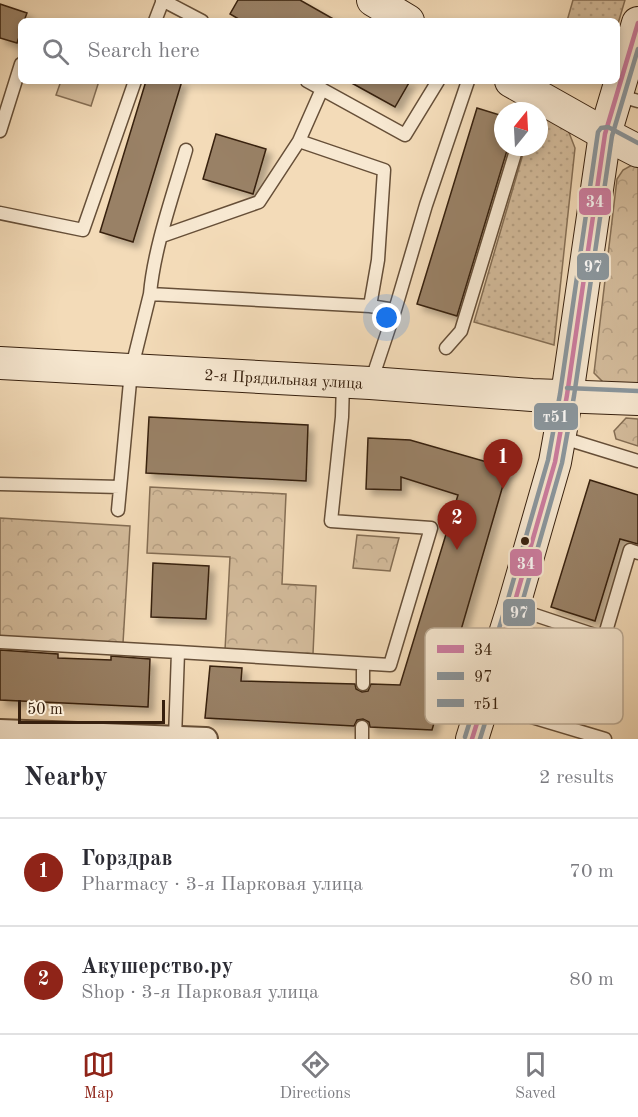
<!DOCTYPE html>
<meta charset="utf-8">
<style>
:root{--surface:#fff;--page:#f2f2f3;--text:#2b2b33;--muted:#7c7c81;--line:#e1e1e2;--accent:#8f2418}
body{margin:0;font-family:"Old Standard TT",serif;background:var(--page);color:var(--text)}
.compass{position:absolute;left:494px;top:102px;width:54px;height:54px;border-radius:50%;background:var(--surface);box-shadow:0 3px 9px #0003;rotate:18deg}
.scale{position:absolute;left:18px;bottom:15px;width:147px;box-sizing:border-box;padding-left:6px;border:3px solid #37200e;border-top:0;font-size:16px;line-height:21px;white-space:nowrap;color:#37200e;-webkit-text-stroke:4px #f7e8d1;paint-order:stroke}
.you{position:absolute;left:387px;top:318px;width:21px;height:21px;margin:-15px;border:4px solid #fff;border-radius:50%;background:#1a73e8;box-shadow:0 0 0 9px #1a73e833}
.badge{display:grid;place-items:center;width:39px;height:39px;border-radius:50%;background:var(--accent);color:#fff;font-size:20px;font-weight:700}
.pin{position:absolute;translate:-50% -50px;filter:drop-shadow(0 2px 3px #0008)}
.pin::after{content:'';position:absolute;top:32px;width:21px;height:18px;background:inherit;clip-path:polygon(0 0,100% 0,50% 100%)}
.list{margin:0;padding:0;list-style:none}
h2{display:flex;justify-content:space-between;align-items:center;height:78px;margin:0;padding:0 24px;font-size:26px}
h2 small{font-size:20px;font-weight:400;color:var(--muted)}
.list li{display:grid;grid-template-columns:39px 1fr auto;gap:18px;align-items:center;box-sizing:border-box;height:108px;padding:0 24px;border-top:2px solid var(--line)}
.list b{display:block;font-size:22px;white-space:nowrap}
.list p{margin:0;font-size:20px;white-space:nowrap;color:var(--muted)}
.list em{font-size:20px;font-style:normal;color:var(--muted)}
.icon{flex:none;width:33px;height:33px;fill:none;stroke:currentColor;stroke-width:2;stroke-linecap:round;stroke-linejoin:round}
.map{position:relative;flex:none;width:638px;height:739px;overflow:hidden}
.search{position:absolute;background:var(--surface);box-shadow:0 3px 9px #0003;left:18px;right:18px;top:18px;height:66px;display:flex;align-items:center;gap:15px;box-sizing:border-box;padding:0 21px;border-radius:9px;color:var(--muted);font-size:22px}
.sheet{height:294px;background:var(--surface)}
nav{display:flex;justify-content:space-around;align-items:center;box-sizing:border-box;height:84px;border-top:2px solid var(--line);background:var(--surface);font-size:16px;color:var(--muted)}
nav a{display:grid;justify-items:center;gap:3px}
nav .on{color:var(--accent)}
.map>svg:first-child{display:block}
.grass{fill:url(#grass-dots);stroke:#856e54;stroke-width:1.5}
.forest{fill:url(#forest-crowns);stroke:#856e54;stroke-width:1.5}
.garden{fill:#d3bb9b;stroke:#856e54;stroke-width:1.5}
.building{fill:#998166;stroke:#37200e;stroke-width:1.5;filter:url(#shadow)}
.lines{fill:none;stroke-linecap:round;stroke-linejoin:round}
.lane-casing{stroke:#664f38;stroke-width:15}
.street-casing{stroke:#664f38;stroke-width:26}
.secondary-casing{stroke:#37200e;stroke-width:34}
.lane{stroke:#f7e8d1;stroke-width:12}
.street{stroke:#f7e8d1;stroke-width:22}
.secondary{stroke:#f7e8d1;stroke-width:32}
.bus-1-casing{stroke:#f7e8d1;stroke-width:9}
.bus-2-casing{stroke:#f7e8d1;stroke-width:9}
.bus-3-casing{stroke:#f7e8d1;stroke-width:9}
.bus-1{stroke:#cd7ca1;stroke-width:4.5}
.bus-2{stroke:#8a979f;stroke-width:4.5}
.bus-3{stroke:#8a979f;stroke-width:4.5}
.bus-dot{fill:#37200e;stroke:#f7e8d1;stroke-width:2}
.labels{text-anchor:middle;stroke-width:4.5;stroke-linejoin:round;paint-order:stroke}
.street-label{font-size:16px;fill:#37200e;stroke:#f7e8d1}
.key{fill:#f7e8d1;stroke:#bdac96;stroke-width:1.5}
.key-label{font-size:16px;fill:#37200e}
.line-badge{stroke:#f7e8d1;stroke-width:2}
.badge-label{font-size:16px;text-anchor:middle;font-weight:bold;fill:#fff}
</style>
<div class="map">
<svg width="638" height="739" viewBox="0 0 638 739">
<defs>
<pattern id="grass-dots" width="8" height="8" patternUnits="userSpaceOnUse" patternTransform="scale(1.5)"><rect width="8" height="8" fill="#d3bb9b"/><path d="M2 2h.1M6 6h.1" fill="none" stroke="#b6a084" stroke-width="1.8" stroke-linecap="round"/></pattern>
<pattern id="forest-crowns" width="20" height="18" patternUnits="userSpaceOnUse" patternTransform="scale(1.5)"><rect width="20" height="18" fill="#d3bb9b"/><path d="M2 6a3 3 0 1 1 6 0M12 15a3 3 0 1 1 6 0" fill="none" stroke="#b6a084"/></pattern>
<filter id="shadow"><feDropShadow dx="5.5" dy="5.5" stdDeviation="3" flood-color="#0004"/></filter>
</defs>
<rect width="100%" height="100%" fill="#f3dbb8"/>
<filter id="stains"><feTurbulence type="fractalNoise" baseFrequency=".00333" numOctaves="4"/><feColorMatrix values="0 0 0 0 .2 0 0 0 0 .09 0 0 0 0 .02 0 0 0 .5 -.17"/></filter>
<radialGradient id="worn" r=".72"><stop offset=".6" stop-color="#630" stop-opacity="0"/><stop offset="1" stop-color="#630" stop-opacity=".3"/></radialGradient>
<path class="grass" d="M573,0H625L617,27V21H567Z
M539,113L568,130L575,148L554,345L474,322L525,147H539Z"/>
<path class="forest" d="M632,165H638V386L605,384L594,373L617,179L623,170Z
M626,418L638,419V446L616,439L614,431Z
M150,487L286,494L282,584L316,586L313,654L225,650L230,557L147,553Z
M0,518L130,526L123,643L0,636Z
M357,535L399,538L390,571L353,568Z"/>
<path class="garden" d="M61,81H99L91,106L56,95Z"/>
<path class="building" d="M238,0H300L337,21H242L230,14Z
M0,4L27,13L24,21H21V31L17,43L0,38Z
M146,81H182L133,242L100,232Z
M348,81H410L395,107Z
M477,108L503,116V147H508L457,316L417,304Z
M216,134L266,149L253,194L203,179Z
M149,417L308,425L306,481L146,473Z
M368,438L410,440L508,468L432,730L370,727L369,722L363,719L357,720L354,726L205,718L210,666L242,668L241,681L355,684L356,689L362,692L368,691L371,684L400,685L458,495L401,477V490L366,489Z
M590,480L638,495V544L620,539L595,621L551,607Z
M153,563L209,566L206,619L151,617Z
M0,650L58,654V658L111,660V656L150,659L148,707L0,700Z"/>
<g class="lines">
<defs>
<path id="lane" d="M162,0L202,21
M155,21L163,0
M307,81L405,135L438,81
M617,95L638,101
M0,131L21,64
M299,141L322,89
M0,213L83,230L135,81
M162,236L259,202L299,141L384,170L378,260L370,306
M150,294L370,306L395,310
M446,348L461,331L517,147
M371,382L395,310L426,205L468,81
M560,437L638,461
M0,484L120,487
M118,510L131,371L150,294C154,248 173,195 186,150
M514,608L604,638L630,550L638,553
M0,642L178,652
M363,664V684
M485,703L605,739
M175,738L178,652L390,665L431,528L331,521L342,417L343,382
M362,739V727"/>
<path id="street" d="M0,731L206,739"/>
<g id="secondary">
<path d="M373,0L408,21"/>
<path d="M511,81L605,134L638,151"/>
<path id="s1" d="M0,363L370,383L532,395L638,399"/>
<path d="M472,739L513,608L555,462L567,395L605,134L638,23"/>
</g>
</defs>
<use href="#lane" class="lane-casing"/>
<use href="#street" class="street-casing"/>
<use href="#secondary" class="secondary-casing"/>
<use href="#lane" class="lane"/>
<use href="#street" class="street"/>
<use href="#secondary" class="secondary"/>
<defs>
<path id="bus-1" d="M472,739L513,608L555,462L567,395L605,134L638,23"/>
<path id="bus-2" d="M480,739L520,610L562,463L574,396L612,136L638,49"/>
<path id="bus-3" d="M567,388L638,391
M465,737L506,606L548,460L560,394L598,132L601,128L608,127L638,143"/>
</defs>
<use href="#bus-1" class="bus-1-casing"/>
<use href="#bus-2" class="bus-2-casing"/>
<use href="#bus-3" class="bus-3-casing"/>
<use href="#bus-1" class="bus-1"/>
<use href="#bus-2" class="bus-2"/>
<use href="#bus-3" class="bus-3"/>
</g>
<circle class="bus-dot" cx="525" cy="541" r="5"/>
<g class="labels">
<g class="street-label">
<text dy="6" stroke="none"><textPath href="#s1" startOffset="284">2-я Прядильная улица</textPath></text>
</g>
</g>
<rect x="425" y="628" width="198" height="96" rx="9" class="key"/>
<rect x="437" y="645" width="27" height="8" fill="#cd7ca1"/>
<rect x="437" y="672" width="27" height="8" fill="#8a979f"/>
<rect x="437" y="699" width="27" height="8" fill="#8a979f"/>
<g class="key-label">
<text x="474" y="655">34</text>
<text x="474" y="682">97</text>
<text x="474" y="709">т51</text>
</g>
<g class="line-badge">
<rect x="578" y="187" width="34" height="29" rx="6" fill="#cd7ca1"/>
<rect x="576" y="252" width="34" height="29" rx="6" fill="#8a979f"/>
<rect x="533" y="402" width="46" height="29" rx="6" fill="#8a979f"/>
<rect x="509" y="548" width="34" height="29" rx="6" fill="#cd7ca1"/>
<rect x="502" y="598" width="34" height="29" rx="6" fill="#8a979f"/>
</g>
<g class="badge-label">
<text x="595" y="207">34</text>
<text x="593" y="272">97</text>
<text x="556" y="422">т51</text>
<text x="526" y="569">34</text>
<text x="519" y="618">97</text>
</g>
<rect width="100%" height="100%" filter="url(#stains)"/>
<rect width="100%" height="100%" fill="url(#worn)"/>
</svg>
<svg class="compass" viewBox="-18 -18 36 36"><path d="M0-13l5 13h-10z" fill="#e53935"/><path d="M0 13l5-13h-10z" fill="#7c7c81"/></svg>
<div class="scale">50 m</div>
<div class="you"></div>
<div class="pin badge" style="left:503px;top:489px">1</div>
<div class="pin badge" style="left:457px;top:550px">2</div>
<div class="search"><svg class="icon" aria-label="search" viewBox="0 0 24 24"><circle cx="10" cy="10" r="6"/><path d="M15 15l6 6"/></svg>Search here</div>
</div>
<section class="sheet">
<h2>Nearby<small>2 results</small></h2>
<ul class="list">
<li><span class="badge">1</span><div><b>Горздрав</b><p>Pharmacy · 3-я Парковая улица</p></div><em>70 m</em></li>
<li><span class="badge">2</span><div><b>Акушерство.ру</b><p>Shop · 3-я Парковая улица</p></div><em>80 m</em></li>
</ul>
</section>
<nav>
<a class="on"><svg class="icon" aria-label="map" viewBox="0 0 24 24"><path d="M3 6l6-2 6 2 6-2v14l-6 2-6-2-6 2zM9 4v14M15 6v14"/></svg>Map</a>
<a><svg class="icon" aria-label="directions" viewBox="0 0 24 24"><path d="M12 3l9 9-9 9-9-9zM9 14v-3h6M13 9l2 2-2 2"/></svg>Directions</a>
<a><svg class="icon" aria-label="saved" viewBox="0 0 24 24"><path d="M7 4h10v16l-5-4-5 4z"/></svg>Saved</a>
</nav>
